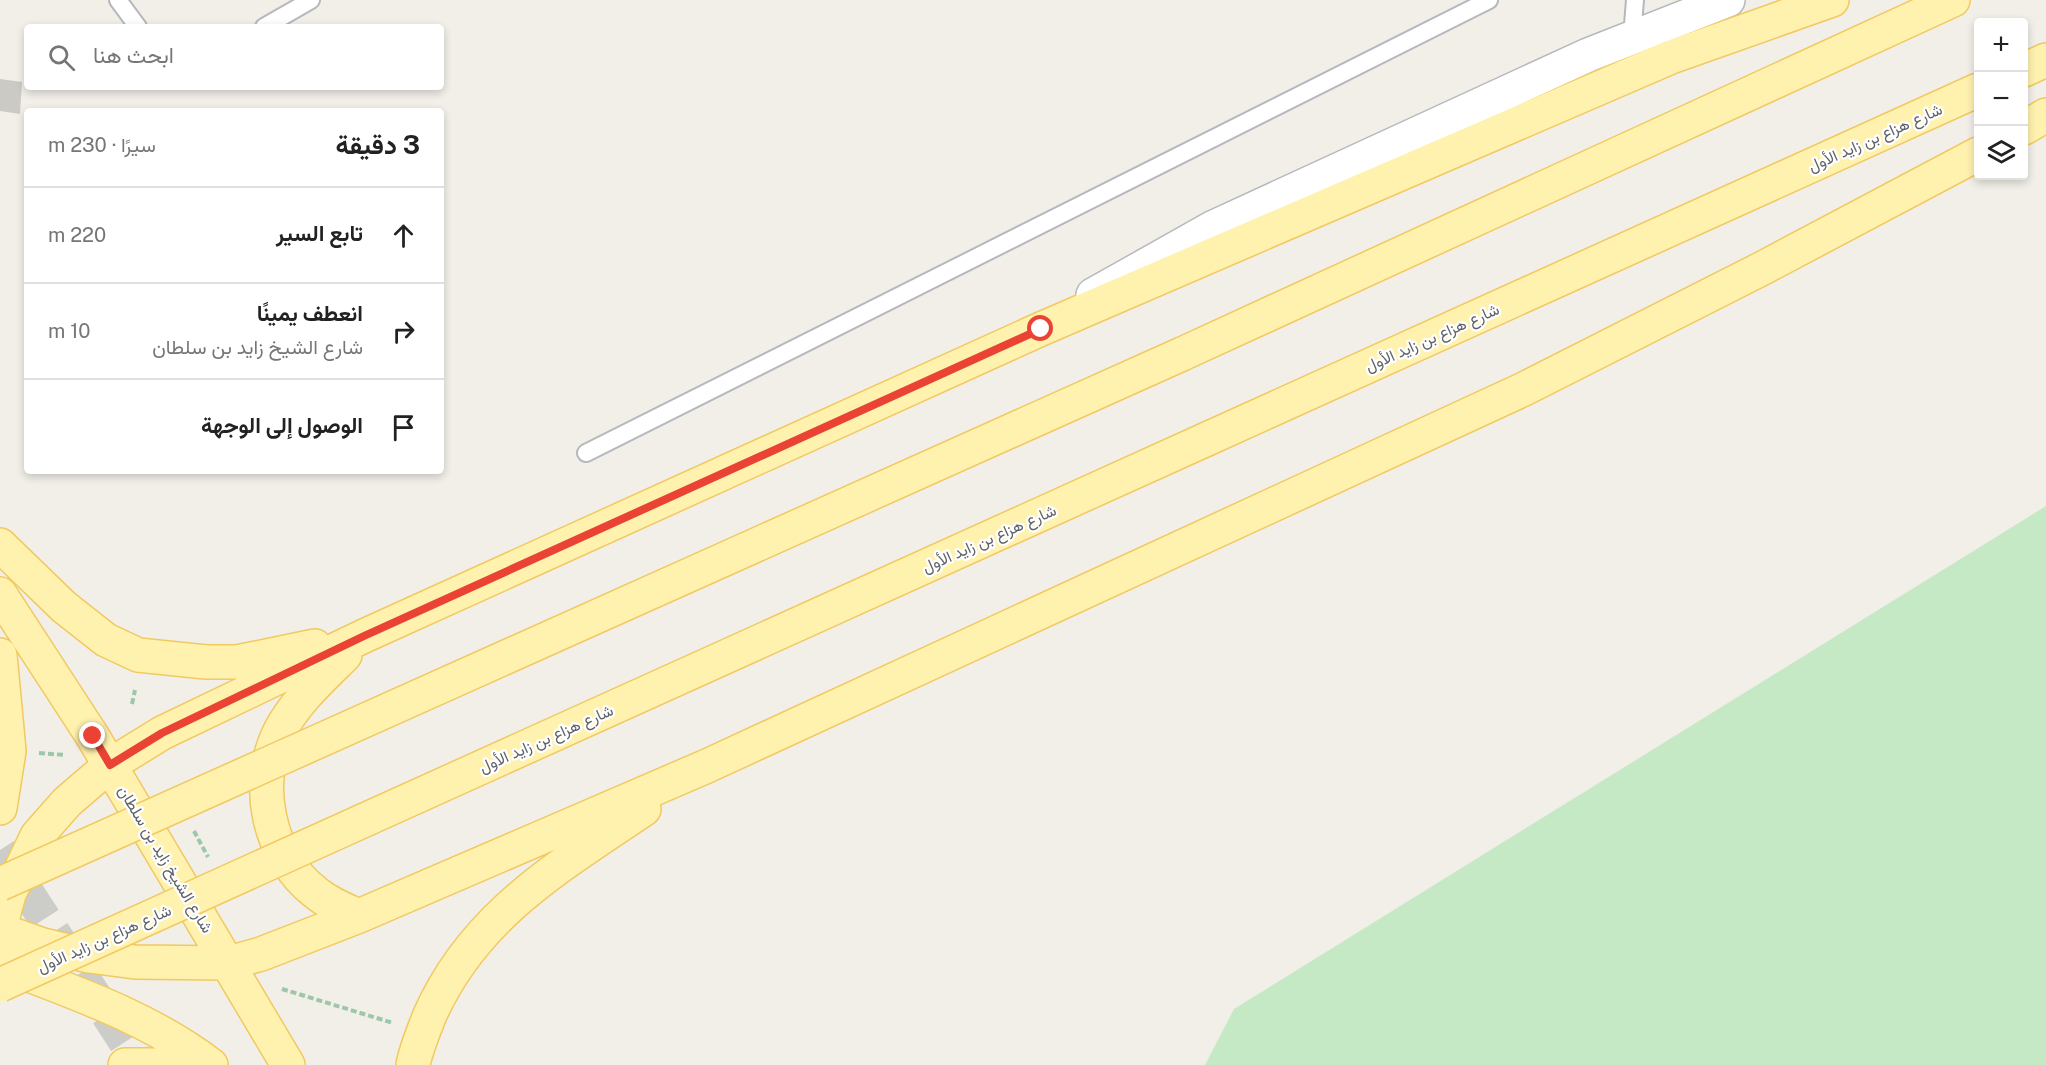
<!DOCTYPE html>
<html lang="ar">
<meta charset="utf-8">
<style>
:root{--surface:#fff;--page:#f6f6f6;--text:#222;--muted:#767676;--line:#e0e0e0}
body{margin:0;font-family:"Public Sans",Vazirmatn,sans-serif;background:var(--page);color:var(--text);direction:rtl}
.controls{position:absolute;right:18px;top:18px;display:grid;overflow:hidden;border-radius:6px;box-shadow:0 3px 9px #0003}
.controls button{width:54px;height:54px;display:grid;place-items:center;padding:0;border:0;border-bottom:2px solid var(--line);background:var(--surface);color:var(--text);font:30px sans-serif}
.stop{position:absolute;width:18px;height:18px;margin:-14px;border:4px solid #ea4335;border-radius:50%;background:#fff}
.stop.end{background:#ea4335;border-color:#fff;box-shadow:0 2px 6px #0008}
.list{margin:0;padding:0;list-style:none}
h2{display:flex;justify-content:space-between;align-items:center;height:78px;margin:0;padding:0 24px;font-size:26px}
h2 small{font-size:20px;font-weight:400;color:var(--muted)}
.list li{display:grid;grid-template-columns:39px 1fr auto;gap:18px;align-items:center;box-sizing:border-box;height:96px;padding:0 24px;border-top:2px solid var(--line)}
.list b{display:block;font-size:22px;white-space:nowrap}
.list p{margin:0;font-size:20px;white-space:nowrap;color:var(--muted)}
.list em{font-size:20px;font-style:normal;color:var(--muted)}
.icon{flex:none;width:33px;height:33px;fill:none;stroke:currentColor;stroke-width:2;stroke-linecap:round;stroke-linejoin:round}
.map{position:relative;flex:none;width:2046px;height:1065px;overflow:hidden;direction:ltr}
.search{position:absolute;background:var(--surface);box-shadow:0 3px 9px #0003;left:24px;top:24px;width:420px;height:66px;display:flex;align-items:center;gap:15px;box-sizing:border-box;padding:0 21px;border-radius:6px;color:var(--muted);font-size:22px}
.panel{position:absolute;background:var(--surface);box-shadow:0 3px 9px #0003;left:24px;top:108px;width:420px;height:366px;border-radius:6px;direction:rtl}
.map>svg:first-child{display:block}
.green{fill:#c5e8c5}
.building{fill:#cccac5}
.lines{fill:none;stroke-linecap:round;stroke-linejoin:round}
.trunk-tunnel{stroke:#ccccc8;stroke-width:33;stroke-dasharray:33 16;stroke-linecap:butt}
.service-casing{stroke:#b5b8bc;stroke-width:20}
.tertiary-casing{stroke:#b5b8bc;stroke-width:36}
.primary-casing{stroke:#f2c960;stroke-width:36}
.path{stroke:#9cc7a9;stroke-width:4;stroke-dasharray:6 3;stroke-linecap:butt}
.service{stroke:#fff;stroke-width:16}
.tertiary{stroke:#fff;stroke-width:33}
.primary{stroke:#fff2af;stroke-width:33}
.primary-bridge-casing{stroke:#f2c960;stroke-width:36;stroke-linecap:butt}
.primary-bridge{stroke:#fff2af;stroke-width:33}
.route{stroke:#ea4335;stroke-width:8}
.labels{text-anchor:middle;stroke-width:4.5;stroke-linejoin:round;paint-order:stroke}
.street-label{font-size:16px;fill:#5f6368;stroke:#fff}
</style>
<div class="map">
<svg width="2046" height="1065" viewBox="0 0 2046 1065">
<rect width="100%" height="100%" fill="#f1efe8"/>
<path class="green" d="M2046,506V1065H1205L1234,1009Z"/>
<path class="building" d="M0,79L22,82L20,114L0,111Z"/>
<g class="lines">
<path class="trunk-tunnel" d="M0,850L140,1065"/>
<defs>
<path id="service" d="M118,0L138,27
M264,27L311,0
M1632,37L1635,0
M586,453L1489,0"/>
<path id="tertiary" d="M1093,295L1214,227L1588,55L1728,0"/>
<path id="primary" d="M2024,70L2046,60
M2024,128L2046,115
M1182,354L1953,0
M1207,439L1978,90
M0,545L64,607L106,640L138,655L206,662H237L315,646
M0,594L93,737L288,1065
M0,655L9,751L0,808
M345,655C322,678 296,701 280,731C253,784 268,855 315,892C328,903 343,909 359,916
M0,928L9,894L37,836L67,802L110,765L162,733L364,636L1041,329L1671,57L1832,0
M0,930L43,945L89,956L135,962L229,963L261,954L359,916L707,766L1524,389L1761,269L1978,154
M0,964C73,992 148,1017 211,1065
M125,1065H167
M413,1065C416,1049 423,1033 429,1017C473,916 557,868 644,809"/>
</defs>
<use href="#service" class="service-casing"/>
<use href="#tertiary" class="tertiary-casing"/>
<use href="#primary" class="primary-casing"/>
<path class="path" d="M132,704L135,690
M39,753L65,755
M194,831L208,857
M282,989L393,1023"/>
<use href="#service" class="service"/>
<use href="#tertiary" class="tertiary"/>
<use href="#primary" class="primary"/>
<defs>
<path id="primary-bridge" d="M0,884L1182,354
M0,985L1207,439"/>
</defs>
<use href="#primary-bridge" class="primary-bridge-casing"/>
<use href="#primary-bridge" class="primary-bridge"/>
</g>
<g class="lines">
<path class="route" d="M93,736L110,765L162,733L364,636L1041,329"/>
</g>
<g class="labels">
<g class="street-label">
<text transform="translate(1875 137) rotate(-24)" y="6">شارع هزاع بن زايد الأول</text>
<text transform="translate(1432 337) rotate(-24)" y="6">شارع هزاع بن زايد الأول</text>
<text transform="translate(989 538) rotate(-24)" y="6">شارع هزاع بن زايد الأول</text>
<text transform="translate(546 738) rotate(-24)" y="6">شارع هزاع بن زايد الأول</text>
<text transform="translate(166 859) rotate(59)" y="6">شارع الشيخ زايد بن سلطان</text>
<text transform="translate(104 938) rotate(-24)" y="6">شارع هزاع بن زايد الأول</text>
</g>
</g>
</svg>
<div class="controls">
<button>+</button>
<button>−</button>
<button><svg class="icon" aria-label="layers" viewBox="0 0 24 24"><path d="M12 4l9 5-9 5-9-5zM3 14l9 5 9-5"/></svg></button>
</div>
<div class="stop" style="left:1041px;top:329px"></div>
<div class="stop end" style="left:93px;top:736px"></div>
<div class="search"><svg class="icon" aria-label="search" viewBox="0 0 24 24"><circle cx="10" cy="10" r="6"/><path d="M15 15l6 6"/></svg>ابحث هنا</div>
<section class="panel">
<h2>3 دقيقة<small>سيرًا · 230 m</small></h2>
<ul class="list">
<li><svg class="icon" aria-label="ahead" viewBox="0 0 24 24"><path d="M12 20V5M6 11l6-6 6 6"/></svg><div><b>تابع السير</b></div><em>220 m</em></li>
<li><svg class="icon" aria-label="right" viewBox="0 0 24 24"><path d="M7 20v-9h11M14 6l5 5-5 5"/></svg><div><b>انعطف يمينًا</b><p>شارع الشيخ زايد بن سلطان</p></div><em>10 m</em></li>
<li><svg class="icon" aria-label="arrive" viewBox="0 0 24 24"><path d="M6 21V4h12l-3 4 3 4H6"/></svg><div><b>الوصول إلى الوجهة</b></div></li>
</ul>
</section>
</div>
